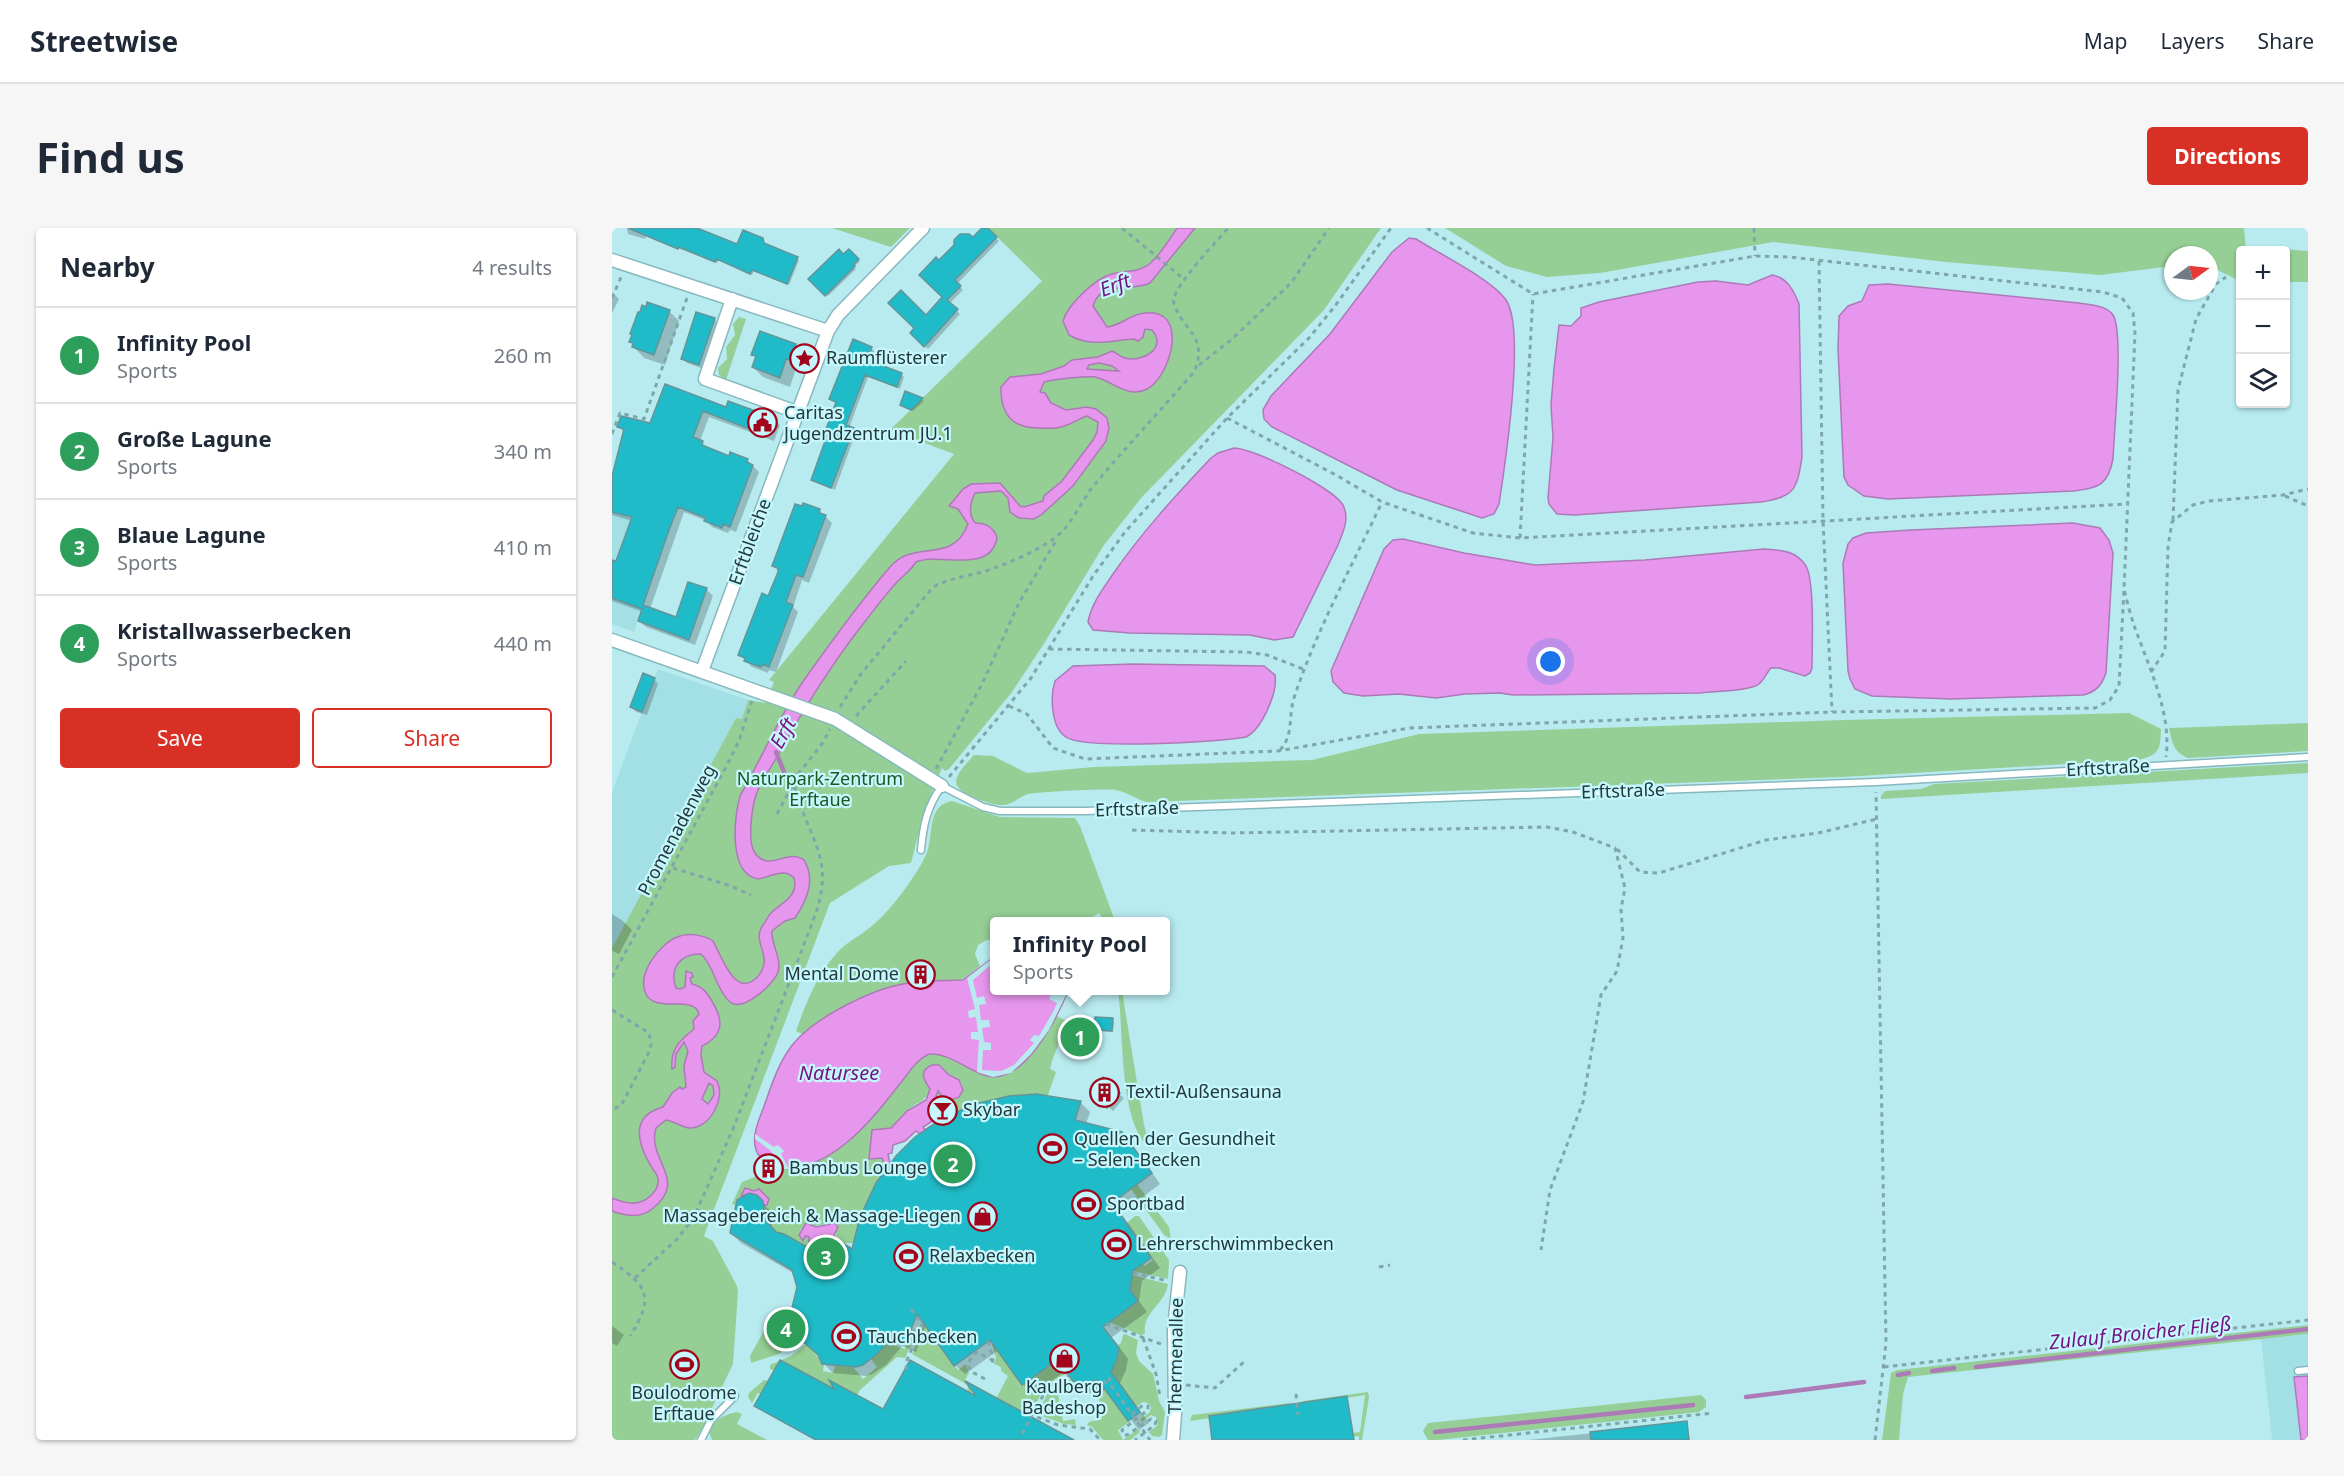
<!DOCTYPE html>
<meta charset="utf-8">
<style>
:root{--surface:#fff;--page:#f6f6f7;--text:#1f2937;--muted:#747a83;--line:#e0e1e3;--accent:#d93025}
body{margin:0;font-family:"Noto Sans",sans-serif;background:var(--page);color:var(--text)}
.controls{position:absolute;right:18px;top:18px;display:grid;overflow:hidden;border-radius:6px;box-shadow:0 2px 4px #0004}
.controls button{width:54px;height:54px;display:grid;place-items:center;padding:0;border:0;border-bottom:2px solid var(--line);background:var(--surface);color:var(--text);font:30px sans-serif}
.compass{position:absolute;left:1552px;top:18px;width:54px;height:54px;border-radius:50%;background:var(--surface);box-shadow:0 2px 4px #0004;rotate:75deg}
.you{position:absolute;left:939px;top:434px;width:21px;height:21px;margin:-15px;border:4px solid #fff;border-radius:50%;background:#1a73e8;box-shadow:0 0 0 9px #1a73e833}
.badge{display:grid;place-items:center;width:39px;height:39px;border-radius:50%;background:var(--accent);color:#fff;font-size:20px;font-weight:700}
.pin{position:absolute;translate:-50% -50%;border:3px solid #fff;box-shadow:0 2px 6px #0006}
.popup{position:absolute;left:378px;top:689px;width:180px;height:78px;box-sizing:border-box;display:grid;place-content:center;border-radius:6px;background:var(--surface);filter:drop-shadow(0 2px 4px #0005);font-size:20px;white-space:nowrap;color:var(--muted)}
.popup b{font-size:22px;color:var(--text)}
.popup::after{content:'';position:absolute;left:50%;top:100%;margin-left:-12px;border:12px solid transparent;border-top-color:var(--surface)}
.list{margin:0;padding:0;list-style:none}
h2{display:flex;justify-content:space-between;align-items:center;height:78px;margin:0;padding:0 24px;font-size:26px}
h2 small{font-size:20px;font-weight:400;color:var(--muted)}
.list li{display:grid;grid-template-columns:39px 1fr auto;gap:18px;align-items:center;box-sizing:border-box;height:96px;padding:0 24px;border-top:2px solid var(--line)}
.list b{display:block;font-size:22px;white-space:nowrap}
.list p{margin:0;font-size:20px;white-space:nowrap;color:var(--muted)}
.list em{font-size:20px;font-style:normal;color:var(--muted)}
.actions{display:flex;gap:12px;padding:18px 24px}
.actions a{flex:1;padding:14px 0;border:2px solid var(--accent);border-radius:6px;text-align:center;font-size:21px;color:var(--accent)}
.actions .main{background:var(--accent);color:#fff}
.icon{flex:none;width:33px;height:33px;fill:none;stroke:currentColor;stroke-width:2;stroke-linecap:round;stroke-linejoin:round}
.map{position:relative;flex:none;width:1696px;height:1212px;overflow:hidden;border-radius:6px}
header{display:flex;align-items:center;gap:36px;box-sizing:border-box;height:84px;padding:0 30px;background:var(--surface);border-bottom:2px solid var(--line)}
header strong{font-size:28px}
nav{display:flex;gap:33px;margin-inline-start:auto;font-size:21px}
.intro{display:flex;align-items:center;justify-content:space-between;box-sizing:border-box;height:144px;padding:0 36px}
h1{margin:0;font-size:42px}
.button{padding:15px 27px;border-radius:6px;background:var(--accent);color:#fff;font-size:21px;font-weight:700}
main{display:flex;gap:36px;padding:0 36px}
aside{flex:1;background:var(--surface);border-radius:6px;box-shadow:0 2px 4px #0004}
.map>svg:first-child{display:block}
.built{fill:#a3e0e6}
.green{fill:#96cf95}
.water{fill:#e796ed;stroke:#ac7ab7;stroke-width:1.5;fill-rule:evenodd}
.pier{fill:#b8ebf0}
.shadow{fill:#0003}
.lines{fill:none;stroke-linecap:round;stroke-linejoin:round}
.stream{stroke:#ac7ab7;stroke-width:4.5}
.building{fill:#20bbc8;stroke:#64949a;stroke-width:1.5}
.service-casing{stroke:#87b8bd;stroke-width:9}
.minor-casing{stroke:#87b8bd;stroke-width:15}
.path{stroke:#7fa7aa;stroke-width:3;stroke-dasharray:4.5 4.5;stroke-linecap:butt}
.service{stroke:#fff;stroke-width:6}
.minor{stroke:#fff;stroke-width:12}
.labels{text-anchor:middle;stroke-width:4.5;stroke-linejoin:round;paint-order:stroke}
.poi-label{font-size:18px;fill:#24383a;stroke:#c5f8fe;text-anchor:start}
.street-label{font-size:18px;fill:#24383a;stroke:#c5f8fe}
.park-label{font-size:18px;fill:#1b571f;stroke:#c5f8fe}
.water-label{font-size:20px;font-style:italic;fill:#76127f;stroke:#c5f8fe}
</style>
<header>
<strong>Streetwise</strong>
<nav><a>Map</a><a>Layers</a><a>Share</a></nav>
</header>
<div class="intro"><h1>Find us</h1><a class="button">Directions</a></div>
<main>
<aside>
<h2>Nearby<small>4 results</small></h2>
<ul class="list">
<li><span class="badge" style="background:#2e9e5b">1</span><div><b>Infinity Pool</b><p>Sports</p></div><em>260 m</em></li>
<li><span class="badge" style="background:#2e9e5b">2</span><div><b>Große Lagune</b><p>Sports</p></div><em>340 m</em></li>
<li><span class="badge" style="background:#2e9e5b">3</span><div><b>Blaue Lagune</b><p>Sports</p></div><em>410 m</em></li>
<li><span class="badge" style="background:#2e9e5b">4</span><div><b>Kristallwasserbecken</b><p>Sports</p></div><em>440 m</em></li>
</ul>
<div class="actions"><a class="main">Save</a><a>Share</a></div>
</aside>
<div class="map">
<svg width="1696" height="1212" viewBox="0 0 1696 1212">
<rect width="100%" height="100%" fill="#b8ebf0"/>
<path class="built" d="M0,284L57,302L22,404L0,396Z
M46,441L136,472L130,491L124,490L0,720V564Z
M1696,1106V1212H1660L1649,1111Z"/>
<path class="green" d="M220,0H298L279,19Z
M376,0H769L712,82L530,269L492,317L433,414L400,464L337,541L333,543L330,540L312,584L299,635L277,638L218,675L92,1008L101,1013L125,1058L126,1064L121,1136L100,1180L102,1181L83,1212H0V720L124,490L130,491L136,472L153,475L162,454L157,452L342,226L278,202L430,53Z
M833,0H1632L1634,22H1628V53L1597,38V27H1561V38L1488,47L1334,34L1161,14L988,45L935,49L894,38Z
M1656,20L1696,23V54H1674V22H1634Z
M127,89L134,91L114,152L107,147L106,140L115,131L114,119L123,107L121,96Z
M1517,485L1549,501C1548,522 1548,527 1526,532L1230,549L534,574C525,571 514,564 504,562C495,560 425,564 416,566C407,569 400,577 391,577C381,578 344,566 344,554C345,544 356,534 362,527L381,528L415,545L482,539L700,532L807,506L1232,492Z
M1696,495V523L1576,530C1561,524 1560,514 1557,500Z
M1696,535V545L1269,571V568L1273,563L1309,561L1322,556Z
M340,573L388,589L463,590L468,598L503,693H492L487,685L474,693L382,694V713L375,712L366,717L363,726L368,738L348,753H317L310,757L296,755L255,769L217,787L190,806L184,803C194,775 204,749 224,726C232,716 246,709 256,701C272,689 284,673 296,657C303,646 312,634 316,621C321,603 316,577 340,573Z
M506,763H510L532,897L539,921C506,897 512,801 506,763Z
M445,788L457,794C450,810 442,824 438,841L444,844L436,867C401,866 371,872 339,886L334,881L338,874L324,868L326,862L335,872L345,871L351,862L349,854L334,844L316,839L312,843L311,850L318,861C312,876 305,873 295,883C280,896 273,913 264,931L270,930L274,940L252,979L241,1015H230L224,1011L223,995C211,997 199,997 188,1002L191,1013L193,1008L197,1009V1019L194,1026L195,1019L183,1012L179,1013L172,1006L164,1005L150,988L152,977L155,976L142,963L133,960L123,977L120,976L130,954L143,949L146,938L143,934L148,929L155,935L188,940L213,929L246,903L283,863L303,836L317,826L332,828L373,848C407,854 430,814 445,788Z
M525,956L557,999L559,1011L552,1007L519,961Z
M523,988H527L557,1032L556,1051L521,1043L531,1036L533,1038L541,1032L515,995Z
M520,1047L556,1056C553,1077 530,1084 533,1106L528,1107L497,1094L526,1074L518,1062Z
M312,1096L346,1142L354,1136L357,1145L353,1152L362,1157L358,1166L355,1167L356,1157L300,1126Z
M1696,1097V1106L1296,1149L1291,1166L1287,1212H1270L1279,1145L1285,1142Z
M153,1101L161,1116L182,1106L186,1113L167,1126L139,1135L138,1128Z
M301,1101L305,1103L293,1130L285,1129L248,1162L242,1173L158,1141V1137L179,1128L194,1116L212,1136L211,1143L221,1145L223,1138L241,1139L251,1151L265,1139L259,1131L275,1115L293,1121Z
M513,1106L526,1112L524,1125L527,1133L541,1146L547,1173L553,1184L550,1207L547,1209L540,1208L537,1204L546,1197L544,1189L539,1187L530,1194L528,1191L538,1184L539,1179L536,1175L531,1174L524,1179L497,1144C503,1137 509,1127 505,1118L509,1115L511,1107Z
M379,1113L410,1157L445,1132L455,1145L434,1157L416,1190L370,1163L385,1169L396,1148L389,1143V1139L382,1136L384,1130Z
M459,1151L470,1155L486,1152L516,1193L520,1192L506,1202L511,1212L526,1201L528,1204L518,1212H491L480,1199L475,1197L477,1194L490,1191L486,1164L475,1166L473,1162L463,1161L446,1167L451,1193L463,1191L464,1197L452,1196L425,1186L438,1161Z
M152,1152L157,1153L231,1212L146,1165L140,1175L136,1169L137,1165Z
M756,1164L757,1169L750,1212H747V1208L721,1212L701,1211L748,1204L753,1167L695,1176L692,1182L691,1173Z
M1089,1167L1094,1172V1179L1087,1184L826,1212H816L811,1203L816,1195Z
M678,1175L679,1181L675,1179L578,1193L580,1187Z
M125,1184L130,1186L125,1196L155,1212H100L97,1204C101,1192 113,1186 125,1184Z"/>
<path class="water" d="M565,0H583L538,55C520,64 488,52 481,78L495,99C510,98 521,82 542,85C576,90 556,151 535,161C516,171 501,153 483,149C474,148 442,151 432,154L428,164L433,165L439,175L454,182L475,179L484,181L495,190L497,200L494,213L461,258L429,287L422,291L407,290L398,284L396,270L389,263L363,265C358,275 356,286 363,295C374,295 382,299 385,310C378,347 327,324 304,334C299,342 292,347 285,354C273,367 262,382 251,396C219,437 191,482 166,527C159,540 149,553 144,567C140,579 135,615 143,625C157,645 175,620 192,632C204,652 195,672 183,690L173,693L160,703C159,717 170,730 166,744C162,756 130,786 117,773C103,760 103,739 89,726C68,726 57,740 64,760L68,761L73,759L74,743L80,745L81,749L78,750L80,756C92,759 95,765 101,775C112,794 111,808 90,818L89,827L92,844L105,853C114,870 98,901 77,900C69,899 62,893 54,892L44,900C34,932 78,952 40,981C28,991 13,988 0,983V970C7,973 15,976 23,975C34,974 48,963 46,950C45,946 41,942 39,938C25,915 18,888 51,879L60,865L68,859L70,861L74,859L72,838L76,823L72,814L64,826L63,839L60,841C58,821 68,812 82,801L81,793L87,786C82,766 44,786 34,766C24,746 48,716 65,709C76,704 92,707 101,713C108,725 122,768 142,752C147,748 151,742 152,736C154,721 141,711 151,697C154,693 156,688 159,685C170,674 187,669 182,650C172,639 159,649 146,651C116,646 122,589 128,568C150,530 167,488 192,452C219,414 247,375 278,339C302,310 340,338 356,296L346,281L337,278L351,261L359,256L388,255L408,278L412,279L431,273L432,268L450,253L481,212L485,204L486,194L475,188C466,191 458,197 449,199C442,201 436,200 429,200C402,201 388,188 389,159L398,149L429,146L452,138L460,132L486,129L500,123C505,125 508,129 513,130C530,135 556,120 540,102L533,101L531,109L526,113L522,111C500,112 479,120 457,107L451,93C456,76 484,50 500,46C513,42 525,45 536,37C547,29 557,12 565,0ZM487,135L500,138L507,143L475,141L477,137ZM97,855L101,858L102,867L96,876L90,871Z
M797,10L804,11C826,25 881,52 894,72C914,101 893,237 887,276L882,286L870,290L785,262L660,199L652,191L651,182L659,168L718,106L780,24Z
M1160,47C1175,49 1182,63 1187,76L1190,229C1185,261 1183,269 1149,274L963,287L945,286L937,276L936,270L941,210L939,177L942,141L947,97L959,98L969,88V80L987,74L1086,54L1104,53L1136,57Z
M1276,56L1467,75C1479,77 1494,77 1501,87C1512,104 1502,205 1501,231C1496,257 1487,260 1462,263L1276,271L1252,268L1236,257L1232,249L1226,121L1227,88L1236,78L1250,73L1257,57Z
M622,220C642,220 721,260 731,277C738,291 731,304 726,317L681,409L662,412L638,407L518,405L481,402L476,394C479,376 491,361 501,346C530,304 564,267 599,230L606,225Z
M1461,295L1488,300L1497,312L1501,325L1494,445C1490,457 1484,464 1471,467L1339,471L1260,468L1243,461L1238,451L1236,443L1231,335L1236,316L1241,310L1254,305L1299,302Z
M791,311L852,325L923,337L1033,332L1152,321C1168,322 1184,322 1194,338C1203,354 1200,419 1200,440L1198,445L1193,448L1167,440H1159C1155,444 1152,452 1147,456C1139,463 1103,463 1089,465L901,467L888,465L853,466L824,470L787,466L751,468L732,465L721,454L719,443L772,321L781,312Z
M521,436L652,438L663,447C666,464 650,501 634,509C607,514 473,522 454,509C439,500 438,468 443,453L461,438Z
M382,729V762L456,763C445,790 410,861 372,847C354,841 337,825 317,826C303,832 296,847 286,858C261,891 225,935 181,940C169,942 156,939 148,929C137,915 145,896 151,881C158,862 164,841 176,823C196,792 260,760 297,755C302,755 305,757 310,757L317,753L351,752Z
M458,797L483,808L477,821L452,810Z
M320,837H327L337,847L347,852L351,862L347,869L339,872L331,869L326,863L324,868L338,874L334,881L330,879V876L329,879L323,880L325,885L322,888L329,885L331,886L311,899L313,902L333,889L344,906L311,928L298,914L308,906L304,903L293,913L281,917L280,925L276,926L278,935L274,940L270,930L257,931L260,902L279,900L295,883L314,872L318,861C312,852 306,843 320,837Z
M133,960L142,963L147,961L157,971L155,977H152C149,966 139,964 129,968Z
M194,995L204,999L223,995L226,999L222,1007L225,1016L197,1019V1009L193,1008L191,1013L187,1007Z
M187,1087L193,1101L160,1116L154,1102Z
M1696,1148V1212H1689L1682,1149Z"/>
<path class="pier" d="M382,729V734L361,752L365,770L372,768L374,776L367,777L369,792H377L378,799L370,800L372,814L379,815V822H371L370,842L389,843L402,837L422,815L418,812L422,807L427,808L441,784L445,775L437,771L441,763L450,764L456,763L437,802L419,826L399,845L381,849L365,844L367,812L359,811V804H366L364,789L357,790L356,783L363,781L355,750Z
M143,906L162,919L165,917L168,919L172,923L169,926L177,941H172L158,922L143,911Z"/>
<path class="shadow" d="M15,0H71L126,18L150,11L153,17L187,32L177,57L142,42L140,47L106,32L105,35L34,8L33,11L16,6Z
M372,0L387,13L345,56L351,62L337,76L348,86L316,121L300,105L332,69L327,34L361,12Z
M237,23L248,33L242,39L244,41L216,68L198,51Z
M0,64L7,71L0,85Z
M57,83L67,93L53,137L32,130L22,119Z
M102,91L107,96L92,141L75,135L71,131Z
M183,117L193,127L188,141L184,140L178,159L151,149L141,139L145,130L141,126Z
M259,120L262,123L258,134L289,146L292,149L288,161L256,149L237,200L244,204L223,262L200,252L218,203L225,175L219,171Z
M54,157L115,181L162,191L168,197L162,213L97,189L88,213L97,221L118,230L135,232L147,244L124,304L118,302L116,305L100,299L95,293L72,284L38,381L65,390L77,355L95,362L101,368L83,417L34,399L27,393L31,384L0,373V334L5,335L20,293L0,287V255L13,205L7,199L39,197Z
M294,165L312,173L301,183L290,177Z
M192,277L208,283L220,295L197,355L190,352L181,379L186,384L164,444L157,442L156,445L140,439L128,427L157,369L167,343L161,338Z
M42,451L46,456L35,487L24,484L20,479Z
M0,686L11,693L20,702L7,726L0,723Z
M309,737L320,746L323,754L318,760L311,761L300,752L298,746L302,739Z
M500,792L502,794L501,804L483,802Z
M480,864L507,866L512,870L501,883Z
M468,874L478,884L474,896L509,906L520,916L548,956L509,985L548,1040L530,1053L527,1073L535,1084L500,1109L516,1131L514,1142L508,1155L537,1195L527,1202L495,1162L481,1164L473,1163L455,1142L421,1166L411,1156L387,1122L353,1146L343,1137L314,1097L304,1124L290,1118L275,1136L261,1146L254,1148L221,1145L211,1135L191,1094L181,1084L187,1059L183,1046L129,1015L119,1005L144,969L160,984L162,991L159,999L165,1006L195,1021L241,1023Z
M0,1098L12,1107L5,1118L0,1115Z
M735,1170L742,1212H602Z
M1074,1195L1078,1212H916Z"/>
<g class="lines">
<path class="stream" d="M164,524L172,544
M1364,1139L1696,1101
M1320,1143L1342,1140
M1286,1147L1297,1145
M1134,1169L1252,1154
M823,1204L1081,1177"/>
</g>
<path class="building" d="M16,0H85L125,16L131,2L151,10L152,15L186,29L175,56L140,42L138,46L105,31L103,34L67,19L66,21Z
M370,0H376L385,9L343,52L349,58L335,72L346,81L312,119L298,105L302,100L276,75L289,62L314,87L330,69L307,47L324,29L327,32L342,17V12L348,6H357L361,9Z
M227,21L231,26L237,21L247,31L242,36L243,38L213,68L196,51Z
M35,74L58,82L42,127L20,119L21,115L17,114L20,107L18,106L26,84H28L30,77L34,79Z
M84,84L103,90L87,137L69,131Z
M148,103L184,116L178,132L174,131L168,150L140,139L144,128L139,127Z
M241,111L260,119L255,132L290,145L285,159L253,147L234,197L242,200L219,260L199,252L217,202L214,201L224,174L217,171Z
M53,156L114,179L116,173L163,190L156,208L91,183L81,209L91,213L90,217L117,228L118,224L136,231L135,234L141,237L118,299L111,296L110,300L92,293L94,290L66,279L57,302L31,377L64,389L76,354L95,360L77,412L26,393L30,381L0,370V332L4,333L20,289L0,284V248L12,201L5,199L9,188L38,195Z
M293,163L311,170L299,182L288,177Z
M191,275L208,281L207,285L214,287L191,349L184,347L174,374L181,377L157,439L151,436L149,439L132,433L133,430L126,427L150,365L156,368L166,344V340L160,338L183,276L190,278Z
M31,445L43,450L30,484L18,479Z
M297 746a11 11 0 1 1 22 0a11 11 0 1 1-22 0Z
M483,789L501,790L500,803L482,802Z
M491,849L508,865L495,880L478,864Z
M424,866L469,873L463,892L510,904L540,945L500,975L539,1030L521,1043L518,1062L526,1073L491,1099L507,1120L505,1131L499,1144L528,1184L516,1193L486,1152L470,1155L461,1153L445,1132L410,1157L378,1112L342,1138L305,1086L294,1115L280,1110L265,1126L251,1137L244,1139L210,1136L206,1127L186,1109L194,1104L187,1087L179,1084L185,1059L180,1042L118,1005L125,972L137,965L145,967L151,973L152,980L150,988L164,1004L172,1006L195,1019L208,1011L216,1010L224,1011L240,1021L248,989L264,955L284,928L303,909L331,890L363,876L397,868Z
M168,1132L222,1161L217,1152L271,1181L298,1132L364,1168L353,1153L462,1212H204L142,1178Z
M735,1168L742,1212H600L597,1188Z
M1075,1193L1077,1212H979L978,1204Z"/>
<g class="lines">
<defs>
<path id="service" d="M309,622C311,598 315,578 330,558L371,579L388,583H474L1264,554L1696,529
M1686,1143L1696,1142
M89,1212L99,1192L123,1168"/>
<path id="minor" d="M0,32L216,103
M120,71L93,151L187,185
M0,412L223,491L330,558
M90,443L216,103L226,87L311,0
M561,1212L563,1186L562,1100L568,1044"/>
</defs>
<use href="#service" class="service-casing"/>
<use href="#minor" class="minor-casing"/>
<path class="path" d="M510,0L573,52
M815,0L921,66L1143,28L1178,29L1491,64L1510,70L1521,85L1523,105L1512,361C1515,373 1518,386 1522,397C1536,438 1560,484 1554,529
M1142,0L1143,28
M1207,33L1211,292L1220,484
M0,70L9,49
M587,137L619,112L679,55L717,0
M615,190L724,247L770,274L861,305L908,310L1515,276
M0,206L8,185L32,191L75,70
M1673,268L1696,278
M1561,292L1566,162L1584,91L1604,56L1614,49
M908,310L921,66
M437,421L634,424L655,427L691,441
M1539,444L1553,423L1556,319L1560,294L1581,277L1597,273L1671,267L1696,261
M397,478L415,486L441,520L473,531L666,523L797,500L1220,484L1483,480L1498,472L1507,458L1512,361
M228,479L249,446L321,359C338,350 356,348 374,343C397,335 424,324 444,309C457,300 469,275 479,261C512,221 548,183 582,144C598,107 568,102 561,72C567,52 601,18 616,0
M244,488L294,433
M668,522C682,507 676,489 682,470C704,403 740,338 770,274
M324,541L371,454L407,375L445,311
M337,549L419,450L481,348L513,304L615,190L697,110L723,78L779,0
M165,586L187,545L210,516L218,501
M520,602L620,605L935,599L961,604L1003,620L1013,660L1009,681L1011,710L1005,743L989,767L971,874L938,962L929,1022
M1005,621L1028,644L1047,645L1154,612L1206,605L1265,591
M61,640L116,657L139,667
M0,749L114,539L127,513L140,473
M0,782L37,805L39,816L37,824L10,876L0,883
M0,1034C36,1058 43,1069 18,1108
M767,1039L778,1037
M521,1045L556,1053
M23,1050L65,1011L81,991L121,901L202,690C208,674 212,657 210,640C206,610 187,585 182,555
M494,1096L549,1116
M531,1110L544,1146L548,1169
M376,1113L381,1130L380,1139
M1272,1139L1696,1092
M294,1142L295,1132L310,1096L299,1081
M497,1149L499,1157L538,1212
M373,1151L358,1143L356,1134L365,1124L380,1132
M491,1153L499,1157
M574,1157L603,1160L634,1132
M684,1166L686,1187
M520,1186L531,1177L536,1178V1182L510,1202L511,1207H515L539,1191L544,1193L543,1197L523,1212
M420,1187L436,1159L457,1147
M410,1206L420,1187L446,1197L478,1201L488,1212
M851,1212L1101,1185
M1263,1212L1274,1115L1264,564"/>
<use href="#service" class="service"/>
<use href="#minor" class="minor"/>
</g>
<defs>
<symbol id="sight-ring" viewBox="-11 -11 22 22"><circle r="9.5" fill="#c5f8fe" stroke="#a2051b" stroke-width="1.5"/><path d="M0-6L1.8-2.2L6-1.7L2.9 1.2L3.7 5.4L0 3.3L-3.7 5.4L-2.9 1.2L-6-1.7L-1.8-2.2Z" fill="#a2051b"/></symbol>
<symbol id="civic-ring" viewBox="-11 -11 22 22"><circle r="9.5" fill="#c5f8fe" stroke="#a2051b" stroke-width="1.5"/><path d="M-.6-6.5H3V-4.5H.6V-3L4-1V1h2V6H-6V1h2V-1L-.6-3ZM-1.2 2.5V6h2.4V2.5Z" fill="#a2051b"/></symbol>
<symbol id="building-ring" viewBox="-11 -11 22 22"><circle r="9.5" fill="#c5f8fe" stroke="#a2051b" stroke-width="1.5"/><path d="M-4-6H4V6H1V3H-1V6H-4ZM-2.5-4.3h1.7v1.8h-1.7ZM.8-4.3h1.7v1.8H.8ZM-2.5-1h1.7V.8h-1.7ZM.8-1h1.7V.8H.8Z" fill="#a2051b"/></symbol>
<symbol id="bar-ring" viewBox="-11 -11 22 22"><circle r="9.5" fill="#c5f8fe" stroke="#a2051b" stroke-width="1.5"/><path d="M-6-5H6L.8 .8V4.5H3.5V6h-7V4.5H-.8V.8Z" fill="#a2051b"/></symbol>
<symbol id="stadium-ring" viewBox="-11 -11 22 22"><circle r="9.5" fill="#c5f8fe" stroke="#a2051b" stroke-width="1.5"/><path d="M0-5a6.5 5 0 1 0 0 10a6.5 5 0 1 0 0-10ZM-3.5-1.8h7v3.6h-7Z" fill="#a2051b"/></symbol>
<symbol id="shop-ring" viewBox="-11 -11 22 22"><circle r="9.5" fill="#c5f8fe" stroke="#a2051b" stroke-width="1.5"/><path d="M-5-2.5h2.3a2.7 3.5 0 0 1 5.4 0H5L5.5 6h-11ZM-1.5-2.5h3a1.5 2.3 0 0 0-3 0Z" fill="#a2051b"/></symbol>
</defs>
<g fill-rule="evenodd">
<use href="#sight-ring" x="176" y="114" width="33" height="33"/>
<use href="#civic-ring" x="134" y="178" width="33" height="33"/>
<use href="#building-ring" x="292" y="730" width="33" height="33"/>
<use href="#building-ring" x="476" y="848" width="33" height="33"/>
<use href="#bar-ring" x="314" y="866" width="33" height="33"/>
<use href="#stadium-ring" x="424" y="904" width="33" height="33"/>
<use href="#building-ring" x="140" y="924" width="33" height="33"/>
<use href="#stadium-ring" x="458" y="960" width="33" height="33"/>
<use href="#shop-ring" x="354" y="972" width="33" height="33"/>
<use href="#stadium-ring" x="488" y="1000" width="33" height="33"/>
<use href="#stadium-ring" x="280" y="1012" width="33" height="33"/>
<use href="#stadium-ring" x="218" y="1092" width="33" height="33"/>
<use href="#shop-ring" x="436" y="1114" width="33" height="33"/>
<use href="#stadium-ring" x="56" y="1120" width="33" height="33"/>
</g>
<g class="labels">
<g class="poi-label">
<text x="214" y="136">Raumflüsterer</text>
<text x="172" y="191">Caritas<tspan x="172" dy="21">Jugendzentrum JU.1</tspan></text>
<text x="287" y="752" text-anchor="end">Mental Dome</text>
<text x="514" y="870">Textil-Außensauna</text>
<text x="351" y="888">Skybar</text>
<text x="462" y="917">Quellen der Gesundheit<tspan x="462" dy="21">– Selen-Becken</tspan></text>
<text x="177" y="946">Bambus Lounge</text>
<text x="495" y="982">Sportbad</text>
<text x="349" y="994" text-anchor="end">Massagebereich &amp; Massage-Liegen</text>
<text x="525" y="1022">Lehrerschwimmbecken</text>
<text x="317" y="1034">Relaxbecken</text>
<text x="255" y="1115">Tauchbecken</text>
<text x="452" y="1165" text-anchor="middle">Kaulberg<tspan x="452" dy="21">Badeshop</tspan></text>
<text x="72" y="1171" text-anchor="middle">Boulodrome<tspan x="72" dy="21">Erftaue</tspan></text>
</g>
<g class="street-label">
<text transform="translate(138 314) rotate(-70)" y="6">Erftbleiche</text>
<text transform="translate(1496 540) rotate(-3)" y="6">Erftstraße</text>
<text transform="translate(1011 563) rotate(-2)" y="6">Erftstraße</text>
<text transform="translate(525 581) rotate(-2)" y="6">Erftstraße</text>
<text transform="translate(65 602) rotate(-62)" y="6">Promenadenweg</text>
<text transform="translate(564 1128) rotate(-89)" y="6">Thermenallee</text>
</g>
<g class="park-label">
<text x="208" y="557">Naturpark-Zentrum<tspan x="208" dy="21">Erftaue</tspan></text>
</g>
<g class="water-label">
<text transform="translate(503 57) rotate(-20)" y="7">Erft</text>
<text transform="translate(171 505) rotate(-61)" y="7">Erft</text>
<text x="227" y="852">Natursee</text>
<text transform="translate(1528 1105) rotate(-6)" y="7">Zulauf Broicher Fließ</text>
</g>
</g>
</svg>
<div class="controls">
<button>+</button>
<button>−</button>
<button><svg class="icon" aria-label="layers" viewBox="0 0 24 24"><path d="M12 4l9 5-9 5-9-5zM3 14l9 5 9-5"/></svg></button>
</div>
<svg class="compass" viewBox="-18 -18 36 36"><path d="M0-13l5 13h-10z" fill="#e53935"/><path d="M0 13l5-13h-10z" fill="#747a83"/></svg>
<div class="you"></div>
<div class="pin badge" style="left:468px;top:809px;background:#2e9e5b">1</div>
<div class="popup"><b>Infinity Pool</b>Sports</div>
<div class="pin badge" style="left:341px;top:936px;background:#2e9e5b">2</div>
<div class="pin badge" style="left:214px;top:1029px;background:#2e9e5b">3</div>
<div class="pin badge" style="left:174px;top:1101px;background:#2e9e5b">4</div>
</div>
</main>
